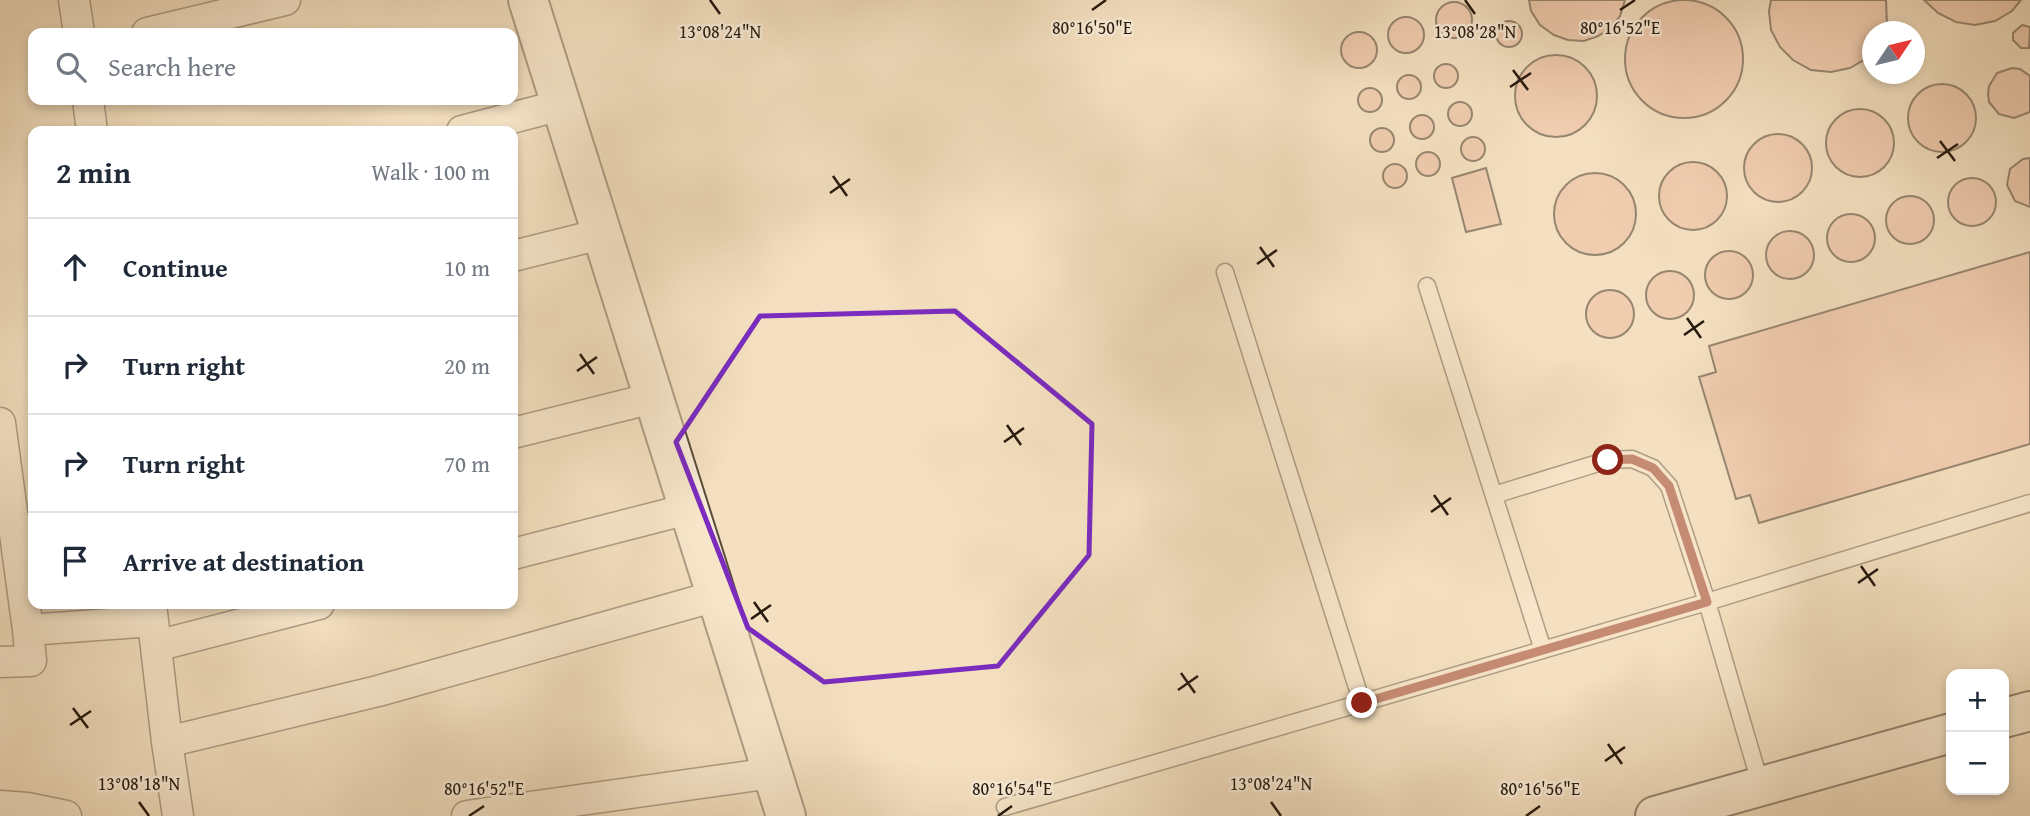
<!DOCTYPE html>
<meta charset="utf-8">
<style>
:root{--surface:#fff;--page:#f6f6f7;--text:#1f2937;--muted:#747a83;--line:#e0e1e3}
body{margin:0;font-family:"Gentium Book Plus",serif;background:var(--page);color:var(--text)}
.controls{position:absolute;right:21px;bottom:21px;display:grid;overflow:hidden;border-radius:14px;box-shadow:0 4px 10px #0003}
.controls button{width:63px;height:63px;display:grid;place-items:center;padding:0;border:0;border-bottom:2px solid var(--line);background:var(--surface);color:var(--text);font:35px sans-serif}
.compass{position:absolute;left:1862px;top:21px;width:63px;height:63px;border-radius:50%;background:var(--surface);box-shadow:0 4px 10px #0003;rotate:55deg}
.stop{position:absolute;width:21px;height:21px;margin:-16px;border:5px solid #8f2418;border-radius:50%;background:#fff}
.stop.end{background:#8f2418;border-color:#fff;box-shadow:0 2px 7px #0008}
.list{margin:0;padding:0;list-style:none}
h2{display:flex;justify-content:space-between;align-items:center;height:91px;margin:0;padding:0 28px;font-size:30px}
h2 small{font-size:23px;font-weight:400;color:var(--muted)}
.list li{display:grid;grid-template-columns:46px 1fr auto;gap:21px;align-items:center;box-sizing:border-box;height:98px;padding:0 28px;border-top:2px solid var(--line)}
.list b{display:block;font-size:26px;white-space:nowrap}
.list em{font-size:23px;font-style:normal;color:var(--muted)}
.icon{flex:none;width:38px;height:38px;fill:none;stroke:currentColor;stroke-width:2;stroke-linecap:round;stroke-linejoin:round}
.map{position:relative;flex:none;width:2030px;height:816px;overflow:hidden}
.search{position:absolute;background:var(--surface);box-shadow:0 4px 10px #0003;left:28px;top:28px;width:490px;height:77px;display:flex;align-items:center;gap:18px;box-sizing:border-box;padding:0 24px;border-radius:14px;color:var(--muted);font-size:26px}
.panel{position:absolute;background:var(--surface);box-shadow:0 4px 10px #0003;left:28px;top:126px;width:490px;height:483px;border-radius:14px}
.map>svg:first-child{display:block}
.building{fill:#edb69d;stroke:#271a0f;stroke-width:2}
.lines{fill:none;stroke-linecap:round;stroke-linejoin:round}
.service-casing{stroke:#5a4c3b;stroke-width:19}
.minor-casing{stroke:#5a4c3b;stroke-width:33}
.tertiary-casing{stroke:#5a4c3b;stroke-width:42}
.secondary-casing{stroke:#271a0f;stroke-width:42}
.service{stroke:#f8ebd6;stroke-width:16}
.minor{stroke:#f8ebd6;stroke-width:30}
.tertiary{stroke:#f8ebd6;stroke-width:38}
.secondary{stroke:#f8ebd6;stroke-width:38}
.route{stroke:#8f2418;stroke-width:9}
.marked{fill:none;stroke:#7b2cbf;stroke-width:5;stroke-linejoin:round}
.ticks{fill:none;stroke:#271a0f;stroke-width:2.5}
.ticks-label{font-size:18px;text-anchor:middle;fill:#271a0f;stroke:#f8ebd6;stroke-width:5;stroke-linejoin:round;paint-order:stroke}
</style>
<div class="map">
<svg width="2030" height="816" viewBox="0 0 2030 816">
<rect width="100%" height="100%" fill="#f4e0c0"/>
<filter id="stains"><feTurbulence type="fractalNoise" baseFrequency=".00286" numOctaves="4"/><feColorMatrix values="0 0 0 0 .2 0 0 0 0 .09 0 0 0 0 .02 0 0 0 .5 -.17"/></filter>
<radialGradient id="worn" r=".72"><stop offset=".6" stop-color="#630" stop-opacity="0"/><stop offset="1" stop-color="#630" stop-opacity=".3"/></radialGradient>
<path class="building" d="M1625 59a59 59 0 1 1 118 0a59 59 0 1 1-118 0Z
M1529,0H1625L1620,16L1611,28L1598,36L1584,41L1568,40L1554,35L1540,25L1531,11Z
M1771,0H1886L1887,24L1884,32H1872V52L1867,58L1850,68L1831,72L1811,70L1793,60L1780,47L1771,30L1769,11Z
M1924,0H2021L2012,11L1995,21L1975,25L1956,22L1938,13Z
M1436 20a18 18 0 1 1 36 0a18 18 0 1 1-36 0Z
M1388 35a18 18 0 1 1 36 0a18 18 0 1 1-36 0Z
M1496 34a13 13 0 1 1 26 0a13 13 0 1 1-26 0Z
M2022,25L2030,27L2029,48H2021L2013,40V33Z
M1341 50a18 18 0 1 1 36 0a18 18 0 1 1-36 0Z
M1515 96a41 41 0 1 1 82 0a41 41 0 1 1-82 0Z
M1434 76a12 12 0 1 1 24 0a12 12 0 1 1-24 0Z
M2012,68L2020,69L2030,76V112L2014,118L1999,114L1989,102L1988,94L1989,86L1997,73Z
M1397 87a12 12 0 1 1 24 0a12 12 0 1 1-24 0Z
M1908 118a34 34 0 1 1 68 0a34 34 0 1 1-68 0Z
M1358 100a12 12 0 1 1 24 0a12 12 0 1 1-24 0Z
M1448 114a12 12 0 1 1 24 0a12 12 0 1 1-24 0Z
M1826 143a34 34 0 1 1 68 0a34 34 0 1 1-68 0Z
M1410 127a12 12 0 1 1 24 0a12 12 0 1 1-24 0Z
M1370 140a12 12 0 1 1 24 0a12 12 0 1 1-24 0Z
M1744 168a34 34 0 1 1 68 0a34 34 0 1 1-68 0Z
M1461 149a12 12 0 1 1 24 0a12 12 0 1 1-24 0Z
M1416 164a12 12 0 1 1 24 0a12 12 0 1 1-24 0Z
M2030,158V207L2015,201L2007,185L2010,169L2023,159Z
M1659 196a34 34 0 1 1 68 0a34 34 0 1 1-68 0Z
M1383 176a12 12 0 1 1 24 0a12 12 0 1 1-24 0Z
M1486,168L1501,224L1466,232L1452,178Z
M1554 214a41 41 0 1 1 82 0a41 41 0 1 1-82 0Z
M1948 202a24 24 0 1 1 48 0a24 24 0 1 1-48 0Z
M1886 220a24 24 0 1 1 48 0a24 24 0 1 1-48 0Z
M1827 238a24 24 0 1 1 48 0a24 24 0 1 1-48 0Z
M1766 255a24 24 0 1 1 48 0a24 24 0 1 1-48 0Z
M1705 275a24 24 0 1 1 48 0a24 24 0 1 1-48 0Z
M2030,252V444L1759,523L1750,495L1736,499L1699,377L1716,372L1709,346Z
M1646 295a24 24 0 1 1 48 0a24 24 0 1 1-48 0Z
M1586 314a24 24 0 1 1 48 0a24 24 0 1 1-48 0Z"/>
<g class="lines">
<defs>
<path id="service" d="M1225,272L1362,703
M1427,286L1543,650
M1494,495L1608,460L1632,459L1653,468L1669,486L1707,602L2030,503
M1005,807L1707,602L1761,786"/>
<path id="minor" d="M74,0L79,33
M147,33L285,0
M88,100L92,131
M462,131L561,105
M513,256L601,234
M0,423L28,630L153,621
M513,433L653,398
M513,554L688,509
M151,604L167,742L378,691L716,596
M156,646L319,604
M0,662L31,661L28,630
M167,742L178,816
M0,806L27,808L66,816
M467,816L772,773"/>
<path id="tertiary" d="M528,0L786,816"/>
<path id="secondary" d="M2004,718L2030,711
M1655,816L1951,733"/>
</defs>
<use href="#service" class="service-casing"/>
<use href="#minor" class="minor-casing"/>
<use href="#tertiary" class="tertiary-casing"/>
<use href="#secondary" class="secondary-casing"/>
<use href="#service" class="service"/>
<use href="#minor" class="minor"/>
<use href="#tertiary" class="tertiary"/>
<use href="#secondary" class="secondary"/>
</g>
<g class="lines">
<path class="route" d="M1362,703L1707,602L1669,486L1653,468L1632,459L1608,460"/>
</g>
<path d="M0 0H2030V816H0ZM955,311L1092,424L1089,555L998,666L824,682L748,628L676,442L760,316Z" fill="#f4e0c0" fill-opacity=".55" fill-rule="evenodd"/>
<path class="marked" d="M955,311L1092,424L1089,555L998,666L824,682L748,628L676,442L760,316Z"/>
<path class="ticks" d="M710,0L720,14M1465,0L1475,14M1092,10L1106,0M1620,10L1635,0M1513,70L1528,90M1510,87L1531,73M1940,141L1955,161M1937,158L1958,144M833,176L847,196M830,193L850,179M1260,247L1274,267M1257,264L1277,250M1687,318L1701,338M1684,335L1704,321M580,354L594,374M577,371L597,357M1007,425L1021,445M1004,442L1024,428M1434,495L1448,515M1431,512L1451,498M1861,566L1875,586M1858,583L1878,569M754,602L768,622M751,619L771,605M1181,673L1195,693M1178,690L1198,676M73,708L88,728M70,725L91,711M1608,744L1622,764M1605,761L1625,747M139,802L149,816M1271,802L1281,816M469,816L484,806M998,816L1012,806M1526,816L1540,806"/>
<g class="ticks-label">
<text x="1092" y="34">80°16'50"E</text>
<text x="1620" y="34">80°16'52"E</text>
<text x="720" y="38">13°08'24"N</text>
<text x="1475" y="38">13°08'28"N</text>
<text x="139" y="790">13°08'18"N</text>
<text x="1271" y="790">13°08'24"N</text>
<text x="484" y="795">80°16'52"E</text>
<text x="1012" y="795">80°16'54"E</text>
<text x="1540" y="795">80°16'56"E</text>
</g>
<rect width="100%" height="100%" filter="url(#stains)"/>
<rect width="100%" height="100%" fill="url(#worn)"/>
</svg>
<div class="controls">
<button>+</button>
<button>−</button>
</div>
<svg class="compass" viewBox="-18 -18 36 36"><path d="M0-13l5 13h-10z" fill="#e53935"/><path d="M0 13l5-13h-10z" fill="#747a83"/></svg>
<div class="stop" style="left:1608px;top:460px"></div>
<div class="stop end" style="left:1362px;top:703px"></div>
<div class="search"><svg class="icon" aria-label="search" viewBox="0 0 24 24"><circle cx="10" cy="10" r="6"/><path d="M15 15l6 6"/></svg>Search here</div>
<section class="panel">
<h2>2 min<small>Walk · 100 m</small></h2>
<ul class="list">
<li><svg class="icon" aria-label="ahead" viewBox="0 0 24 24"><path d="M12 20V5M6 11l6-6 6 6"/></svg><div><b>Continue</b></div><em>10 m</em></li>
<li><svg class="icon" aria-label="right" viewBox="0 0 24 24"><path d="M7 20v-9h11M14 6l5 5-5 5"/></svg><div><b>Turn right</b></div><em>20 m</em></li>
<li><svg class="icon" aria-label="right" viewBox="0 0 24 24"><path d="M7 20v-9h11M14 6l5 5-5 5"/></svg><div><b>Turn right</b></div><em>70 m</em></li>
<li><svg class="icon" aria-label="arrive" viewBox="0 0 24 24"><path d="M6 21V4h12l-3 4 3 4H6"/></svg><div><b>Arrive at destination</b></div></li>
</ul>
</section>
</div>
